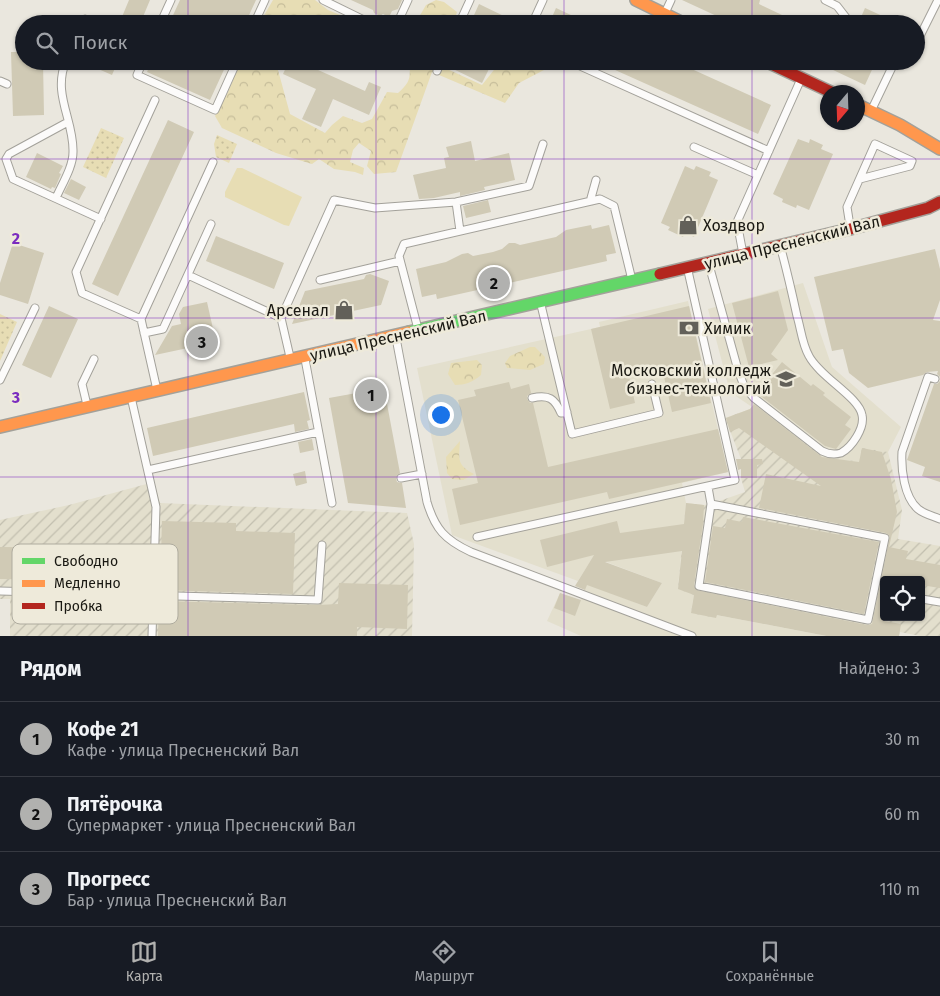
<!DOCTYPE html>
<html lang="ru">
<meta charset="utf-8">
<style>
:root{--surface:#171b24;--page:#242831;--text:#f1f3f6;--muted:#9ea1a6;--line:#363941;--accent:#b1b1af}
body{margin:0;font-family:"Fira Sans",sans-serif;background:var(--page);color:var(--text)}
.controls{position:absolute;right:15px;bottom:15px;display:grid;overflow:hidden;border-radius:5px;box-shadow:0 1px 4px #0004}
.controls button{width:45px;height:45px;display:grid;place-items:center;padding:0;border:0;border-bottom:1px solid var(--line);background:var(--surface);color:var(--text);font:25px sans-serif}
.compass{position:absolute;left:820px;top:85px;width:45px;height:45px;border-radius:50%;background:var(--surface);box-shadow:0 1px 4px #0004;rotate:199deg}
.you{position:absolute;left:440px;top:414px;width:18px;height:18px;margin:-12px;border:4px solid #fff;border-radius:50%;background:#1a73e8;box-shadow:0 0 0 8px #1a73e833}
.badge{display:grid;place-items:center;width:32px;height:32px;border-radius:50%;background:var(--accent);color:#111;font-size:16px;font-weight:700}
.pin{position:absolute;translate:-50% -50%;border:2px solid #fff;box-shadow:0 1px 5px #0006}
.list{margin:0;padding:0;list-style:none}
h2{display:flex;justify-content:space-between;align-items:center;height:65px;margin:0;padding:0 20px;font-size:21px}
h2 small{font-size:16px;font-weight:400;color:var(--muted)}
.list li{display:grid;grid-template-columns:32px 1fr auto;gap:15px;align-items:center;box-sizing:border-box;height:75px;padding:0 20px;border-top:1px solid var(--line)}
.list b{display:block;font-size:19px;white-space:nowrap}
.list p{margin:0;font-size:16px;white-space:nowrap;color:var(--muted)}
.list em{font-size:16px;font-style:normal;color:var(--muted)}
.icon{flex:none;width:28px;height:28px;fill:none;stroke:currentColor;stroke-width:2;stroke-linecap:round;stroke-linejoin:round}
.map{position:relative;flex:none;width:940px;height:636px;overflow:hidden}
.search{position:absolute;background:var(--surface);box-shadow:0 1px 4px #0004;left:15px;right:15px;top:15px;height:55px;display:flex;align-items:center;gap:12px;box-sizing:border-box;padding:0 18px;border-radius:28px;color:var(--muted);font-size:19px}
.sheet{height:290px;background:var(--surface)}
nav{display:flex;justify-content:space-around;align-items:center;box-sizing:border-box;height:70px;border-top:1px solid var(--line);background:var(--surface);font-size:14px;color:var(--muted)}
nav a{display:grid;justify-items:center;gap:2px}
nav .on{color:var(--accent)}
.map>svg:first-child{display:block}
.built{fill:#e3dfcd}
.industrial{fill:url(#industrial-furrows);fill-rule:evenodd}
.grass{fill:url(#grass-dots)}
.forest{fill:url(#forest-crowns)}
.pitch{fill:#e7ddb4}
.building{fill:#d0cab5}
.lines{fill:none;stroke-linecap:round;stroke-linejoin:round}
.lane-casing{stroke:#a3a19a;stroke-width:9}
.fast-casing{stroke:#a3a19a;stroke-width:14}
.slow-casing{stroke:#a3a19a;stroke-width:14}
.jam-casing{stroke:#a3a19a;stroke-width:14}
.lane{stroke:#fcfbfa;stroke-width:7}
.fast{stroke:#63d668;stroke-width:11}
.slow{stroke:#ff974d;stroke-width:11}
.jam{stroke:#b3261e;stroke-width:11}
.grid{fill:none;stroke:#7b2cbf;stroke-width:1;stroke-opacity:0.55}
.labels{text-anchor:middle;stroke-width:5;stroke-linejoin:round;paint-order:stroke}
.poi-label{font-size:16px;fill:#191812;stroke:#eeeada;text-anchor:start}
.street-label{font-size:16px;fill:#191812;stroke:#eeeada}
.key{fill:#eeeada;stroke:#aeab9e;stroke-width:1}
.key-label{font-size:14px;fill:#191812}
.grid-label{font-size:16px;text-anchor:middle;font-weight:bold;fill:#7b2cbf;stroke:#eeeada;stroke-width:5;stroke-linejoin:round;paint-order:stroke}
</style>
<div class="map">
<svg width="940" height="636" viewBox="0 0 940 636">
<defs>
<pattern id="industrial-furrows" width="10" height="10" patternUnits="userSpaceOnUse" patternTransform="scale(1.25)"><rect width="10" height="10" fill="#e3dfcd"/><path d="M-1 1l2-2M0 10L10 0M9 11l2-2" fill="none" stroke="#c2bfaf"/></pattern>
<pattern id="grass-dots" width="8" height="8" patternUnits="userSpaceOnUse" patternTransform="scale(1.25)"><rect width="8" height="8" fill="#e7ddb4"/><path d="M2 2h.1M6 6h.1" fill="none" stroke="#c6bd9a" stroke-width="1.8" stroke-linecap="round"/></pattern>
<pattern id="forest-crowns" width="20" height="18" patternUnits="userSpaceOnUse" patternTransform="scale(1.25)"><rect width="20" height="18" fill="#e7ddb4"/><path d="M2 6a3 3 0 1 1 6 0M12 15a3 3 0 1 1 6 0" fill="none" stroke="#c6bd9a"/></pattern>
</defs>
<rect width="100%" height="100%" fill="#eae7de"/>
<path class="built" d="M803,283L832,367L901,427L888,452H882L859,462L842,465L827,462L819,453L730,392L708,309Z
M688,301L728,472L682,483L686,503L678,588L694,595L691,612L716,617L717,615L827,636H581L547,621L560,593L580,601L587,584L647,607L662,583L593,557L578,581L452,535L417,368L600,327L599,322Z"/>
<path class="industrial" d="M753,406L819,453L827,462L842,465L843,459L859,462L862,448L888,452L902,510L898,539L940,546V636H920L900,632L899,636H827L717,615L716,618L691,613L694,595L678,589L686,503L704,505L711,504L745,492L741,478V459L725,418L750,409ZM884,580H921V617H884Z
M154,482L160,503L407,513L414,544L412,636H10V599H0V520L69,505Z"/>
<path class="grass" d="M101,128L124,138L106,178L83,167Z
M217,135L237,144L229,163L216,157L214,144Z
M0,314L17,322L0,361Z"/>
<path class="forest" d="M273,0H315L328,10L362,24H259Z
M436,0L444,2L457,12L453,24H415L426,5Z
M241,61H281L278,70L290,114L325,133L332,125L343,116L362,123L372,119L387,92L398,93C410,82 411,78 409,61H444L445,68L482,85L501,61L547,62L544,70L519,83L505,103L432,72L396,172L374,174L367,166L371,151L359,143L353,150L350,162L364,168L363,175L355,172L334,169L319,159L312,164L276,153L222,128L215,116L228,92Z
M530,347H535L545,357L544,364L530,370L507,368L505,363L510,356Z
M477,360L482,365L481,375C473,382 465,385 455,385L448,374L451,363Z
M460,441C459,459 456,465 474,474L463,480L452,479L447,473L446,457Z"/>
<path class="pitch" d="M237,168H242L302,197L289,226L284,225L225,197V192Z"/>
<path class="building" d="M129,0H150L140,24H119Z
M180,0H256L245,24H169Z
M351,0H402L398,9L392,11L389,17L383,14L380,16L374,13L373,10Z
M682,0H760L759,4L801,24H734Z
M479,4L520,24H470Z
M556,8L590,24H549Z
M865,8L900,24H858Z
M11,52H24V61H43L44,115L13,116Z
M80,61H118L112,75Z
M152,61H228L210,100L147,72Z
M289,61H298L365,91L369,82L381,87L369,115L333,99L321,127L302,119L316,89L283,74Z
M446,61H493L482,83L445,65Z
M595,61H674L771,105L758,134Z
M814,61H876L865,85Z
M168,120L194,132L118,296L92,284Z
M798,139L809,143L810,139L823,145L821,149L833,154L809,210L797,205L796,208L782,202L783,199L773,194Z
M471,141L475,161L509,153L515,180L484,187L485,190L460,196V192L434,198L419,199L413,175L446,168L444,158L449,157L446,147Z
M37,153L63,166L59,173L61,174L55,188L52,187L51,189L26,177Z
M685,166L694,170L696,166L711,172L709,176L718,180L694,237L685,233L683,237L668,230L670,227L661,223Z
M71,179L86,187L79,200L64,193Z
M488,200L491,212L466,218L463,206Z
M591,225L592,229L609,225L616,253L606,255L607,261L437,299L436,294L422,297L416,269L446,262L462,254L468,253L473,256L493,252L502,249L509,243H515L520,245L556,237L566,230Z
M216,236L284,263L274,289L206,261Z
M13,243L44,253L28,304L0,295V283Z
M935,249L940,269V300L933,320L940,321V377L937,374L938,371L927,372L923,375L868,388L849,373L843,349L832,351L814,277Z
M370,274L389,281L381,305L292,324L305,291L364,279L366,275Z
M778,291L788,330L771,354L778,360L749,367L732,303Z
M207,302L216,342L155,355L172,326L181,324L179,314L183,307Z
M49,306L78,319L51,378L22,365Z
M689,306L711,403L672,412L662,368L629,376L635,403L610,409L591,329Z
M782,362L811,386L813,384L825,393L823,395L851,417L845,425L851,429L836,449L825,446L757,393Z
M940,381V482L922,476L925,467L907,460L934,384H937Z
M509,382L511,389L529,384L531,393L527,396V399L530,403H533L548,467L718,429L728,472L609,499L607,492L460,525L452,489L478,483L458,400L476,396L474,390Z
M384,388L400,473L396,478L397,482L402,483L406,508L348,503L329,398Z
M304,392L310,420L307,421L309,429L295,432L294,424L153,456L147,428Z
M754,404L822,457L859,462L862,448L882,452L891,479L897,512L889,547L908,551L906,559L940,565V588L921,585V580H884V621L901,624L899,636H827L717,615L716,618L691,613L694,595L678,589L682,551L605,562L662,583L647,607L587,585L585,590L575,586L594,555L547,567L540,540L617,521L620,533L684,524L686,503L704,505L703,524L694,585L696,590L867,625L872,624L890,536L886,533L759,508L766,474L821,486L739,428L730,432L726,418L750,409Z
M312,439L314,450L300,453L298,442Z
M736,459H762L763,464L757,465V478H741V469L738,470Z
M305,471L307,483L296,486L293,474Z
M743,517L879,542L864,614L705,582L713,526L725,528L727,519L742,522Z
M162,521L236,523V531L295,533L293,594L160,590Z
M0,547L136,548V581L0,579Z
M339,583L408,585L407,629L357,627V636H158L159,601L318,605L338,604Z
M560,593L581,600L575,616L554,608Z"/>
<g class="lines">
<defs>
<path id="lane" d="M323,0L372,24
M825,0L837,6L851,24
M665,13L671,0
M82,24L85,19
M160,24L171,0
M254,24L265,0
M397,24L408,0
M459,24L470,0
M532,24L543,0
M916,38L921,34L938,0
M143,61L137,75L215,110L237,61
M569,61L769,151
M437,71L441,61
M0,81L7,84
M155,100L76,272L82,293L141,319L213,162
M872,109L895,61
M68,122L9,154L6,159L13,179L101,219
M694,147L758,175
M56,198C62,184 73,167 73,152C74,120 52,94 66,61
M592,201L591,198L596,180
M456,202L460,231
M850,226L847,207L875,144L912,161L910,166L860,179
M743,254L737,222L801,79
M709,265L738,370L744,386L754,398L822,451C828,454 834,455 841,453C852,447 865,428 862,415C859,397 820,377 809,356C802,344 801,329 797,316C792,293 787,271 781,249
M188,275L281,318
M320,280L400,261
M541,305L572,434L659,413L652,384
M141,319L157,390
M418,329L399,256L404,244L600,199L614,206L632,280
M144,333L163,329L211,224
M396,338L427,502C435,529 445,540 471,552L692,636
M290,357L281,318L334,200L375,208L456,202L529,186L543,144
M305,359L332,503
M935,379L928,377L902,452C901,469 904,497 918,509C924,514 933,516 940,519
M0,380L35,308
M131,397L156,507L152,636
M532,398C549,394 555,399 561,413L567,412
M87,405L82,384L94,359
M148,470L318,432
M401,478L422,474
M708,487L711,504L699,586L868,620L885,538L711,504
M477,537L735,480L688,271
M0,591L318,600L322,545
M922,599L940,602"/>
<path id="fast" d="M409,332L660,274"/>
<path id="slow" d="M636,0L685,24
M858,105L900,125L940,149
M0,427L409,332"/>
<path id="jam" d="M765,61L831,92
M660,274L850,229L928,208L940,202"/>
</defs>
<use href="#lane" class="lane-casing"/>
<use href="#fast" class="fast-casing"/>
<use href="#slow" class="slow-casing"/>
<use href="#jam" class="jam-casing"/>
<use href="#lane" class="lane"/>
<use href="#fast" class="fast"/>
<use href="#slow" class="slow"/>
<use href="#jam" class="jam"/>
</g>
<path class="grid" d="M188,0V24M376,0V24M564,0V24M752,0V24M188,61V636M376,61V636M564,61V636M752,61V636M0,159H940M0,318H940M0,477H940"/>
<defs>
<symbol id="shop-bare" viewBox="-9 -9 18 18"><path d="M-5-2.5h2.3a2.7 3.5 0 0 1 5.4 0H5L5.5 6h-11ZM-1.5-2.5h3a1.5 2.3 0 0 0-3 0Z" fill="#626059" stroke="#eeeada" stroke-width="2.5" paint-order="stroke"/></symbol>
<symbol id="bank-bare" viewBox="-9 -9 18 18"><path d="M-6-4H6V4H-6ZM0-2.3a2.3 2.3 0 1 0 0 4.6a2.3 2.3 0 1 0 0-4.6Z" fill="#626059" stroke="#eeeada" stroke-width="2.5" paint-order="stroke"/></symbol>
<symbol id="university-bare" viewBox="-9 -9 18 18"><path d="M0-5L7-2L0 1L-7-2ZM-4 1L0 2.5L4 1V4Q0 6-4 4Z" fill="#626059" stroke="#eeeada" stroke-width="2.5" paint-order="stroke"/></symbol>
</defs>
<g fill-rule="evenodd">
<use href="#shop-bare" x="674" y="211" width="28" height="28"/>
<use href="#shop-bare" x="330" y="296" width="28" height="28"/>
<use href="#bank-bare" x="675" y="314" width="28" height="28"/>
<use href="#university-bare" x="772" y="365" width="28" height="28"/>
</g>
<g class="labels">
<g class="poi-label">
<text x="703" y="231">Хоздвор</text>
<text x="329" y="316" text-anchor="end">Арсенал</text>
<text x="704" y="334">Химик</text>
<text x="771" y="376" text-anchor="end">Московский колледж<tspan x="771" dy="18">бизнес-технологий</tspan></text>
</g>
<g class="street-label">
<text transform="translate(792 242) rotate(-14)" y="6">улица Пресненский Вал</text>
<text transform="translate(398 335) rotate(-13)" y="6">улица Пресненский Вал</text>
</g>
</g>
<rect x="12" y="544" width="166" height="80" rx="8" class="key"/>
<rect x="22" y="558" width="23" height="6" fill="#63d668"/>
<rect x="22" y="580" width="23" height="7" fill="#ff974d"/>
<rect x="22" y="603" width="23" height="6" fill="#b3261e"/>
<g class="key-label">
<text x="54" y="566">Свободно</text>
<text x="54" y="588">Медленно</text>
<text x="54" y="611">Пробка</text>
</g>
<g class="grid-label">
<text x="16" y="244">2</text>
<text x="16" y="403">3</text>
</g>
</svg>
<div class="controls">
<button><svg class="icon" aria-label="locate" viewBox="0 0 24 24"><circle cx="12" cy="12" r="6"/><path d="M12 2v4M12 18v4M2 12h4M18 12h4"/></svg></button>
</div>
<svg class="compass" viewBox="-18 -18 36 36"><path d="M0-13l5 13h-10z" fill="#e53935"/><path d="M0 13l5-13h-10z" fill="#9ea1a6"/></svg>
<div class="you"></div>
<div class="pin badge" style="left:371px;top:395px">1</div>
<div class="pin badge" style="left:494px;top:283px">2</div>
<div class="pin badge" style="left:202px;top:342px">3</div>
<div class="search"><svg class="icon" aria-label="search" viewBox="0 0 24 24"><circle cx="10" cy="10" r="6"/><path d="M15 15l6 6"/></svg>Поиск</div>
</div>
<section class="sheet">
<h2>Рядом<small>Найдено: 3</small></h2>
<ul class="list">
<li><span class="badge">1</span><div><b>Кофе 21</b><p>Кафе · улица Пресненский Вал</p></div><em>30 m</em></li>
<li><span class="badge">2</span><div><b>Пятёрочка</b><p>Супермаркет · улица Пресненский Вал</p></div><em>60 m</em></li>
<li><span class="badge">3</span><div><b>Прогресс</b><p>Бар · улица Пресненский Вал</p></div><em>110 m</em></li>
</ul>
</section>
<nav>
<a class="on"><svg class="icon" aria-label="map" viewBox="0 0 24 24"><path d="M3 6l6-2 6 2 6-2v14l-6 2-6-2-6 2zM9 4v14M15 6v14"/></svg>Карта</a>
<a><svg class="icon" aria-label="directions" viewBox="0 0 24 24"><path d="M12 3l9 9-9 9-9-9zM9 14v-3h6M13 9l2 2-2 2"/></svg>Маршрут</a>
<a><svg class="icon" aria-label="saved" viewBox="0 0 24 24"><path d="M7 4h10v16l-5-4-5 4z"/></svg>Сохранённые</a>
</nav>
